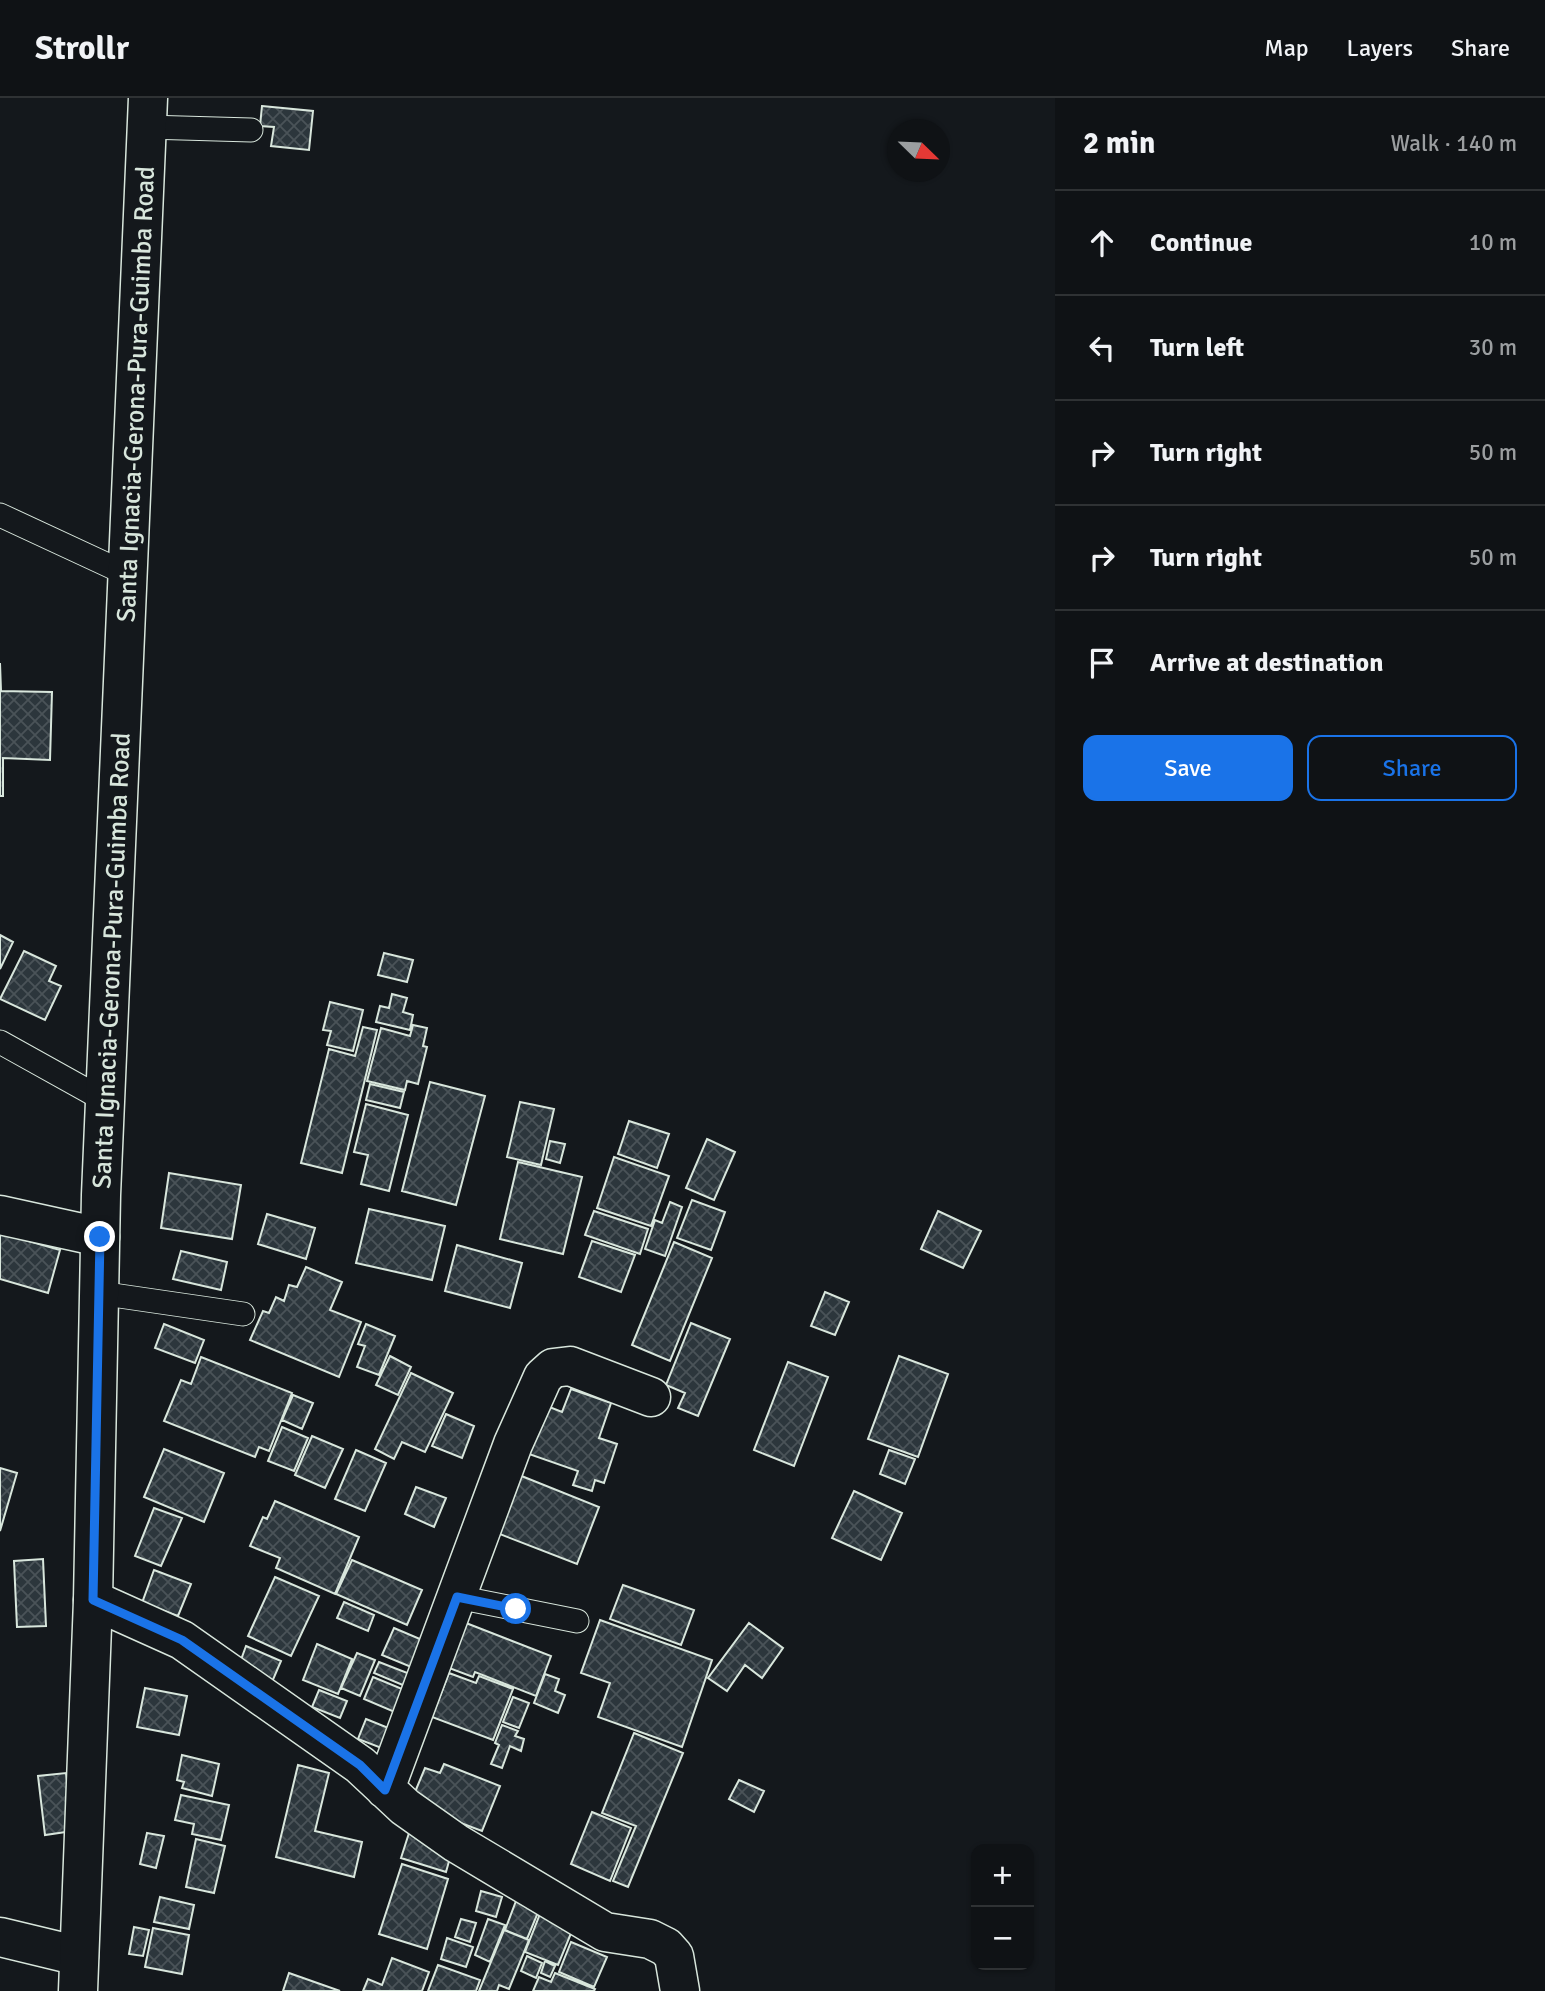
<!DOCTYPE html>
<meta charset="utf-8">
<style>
:root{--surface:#0f1215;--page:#1d2022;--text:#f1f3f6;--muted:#9b9ea0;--line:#2f3234;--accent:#1a73e8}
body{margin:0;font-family:Signika,sans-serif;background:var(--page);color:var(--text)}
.controls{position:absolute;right:21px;bottom:21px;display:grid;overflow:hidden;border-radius:14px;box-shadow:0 2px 5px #0004}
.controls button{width:63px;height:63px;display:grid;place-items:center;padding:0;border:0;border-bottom:2px solid var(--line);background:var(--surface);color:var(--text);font:35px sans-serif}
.compass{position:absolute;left:887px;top:21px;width:63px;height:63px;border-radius:50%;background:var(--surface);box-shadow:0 2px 5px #0004;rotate:113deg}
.stop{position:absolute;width:21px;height:21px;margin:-16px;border:5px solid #1a73e8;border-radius:50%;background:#fff}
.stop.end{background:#1a73e8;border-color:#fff;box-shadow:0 2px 7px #0008}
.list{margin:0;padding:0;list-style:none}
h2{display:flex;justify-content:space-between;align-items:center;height:91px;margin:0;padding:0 28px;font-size:30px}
h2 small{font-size:23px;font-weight:400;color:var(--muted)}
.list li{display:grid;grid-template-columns:46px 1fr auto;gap:21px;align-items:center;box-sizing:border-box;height:105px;padding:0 28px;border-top:2px solid var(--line)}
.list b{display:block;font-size:26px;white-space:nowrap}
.list em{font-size:23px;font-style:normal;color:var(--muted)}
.actions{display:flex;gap:14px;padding:21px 28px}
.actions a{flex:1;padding:16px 0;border:2px solid var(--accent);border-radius:14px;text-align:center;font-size:24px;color:var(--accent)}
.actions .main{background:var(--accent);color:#fff}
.icon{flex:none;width:38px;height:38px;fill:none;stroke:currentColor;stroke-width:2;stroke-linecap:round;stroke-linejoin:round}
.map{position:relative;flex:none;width:1055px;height:1893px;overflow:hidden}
header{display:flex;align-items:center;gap:42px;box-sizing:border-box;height:98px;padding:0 35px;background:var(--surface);border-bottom:2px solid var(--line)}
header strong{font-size:33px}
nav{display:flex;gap:38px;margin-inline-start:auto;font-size:24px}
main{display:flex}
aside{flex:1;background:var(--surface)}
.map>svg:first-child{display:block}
.building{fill:url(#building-cross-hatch);stroke:#d8e6dc;stroke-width:2}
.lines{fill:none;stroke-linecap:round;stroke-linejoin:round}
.service-casing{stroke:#d8e6dc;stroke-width:25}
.minor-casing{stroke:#d8e6dc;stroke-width:41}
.secondary-casing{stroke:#d8e6dc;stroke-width:41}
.service{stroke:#14181c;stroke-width:23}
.minor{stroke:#14181c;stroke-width:38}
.secondary{stroke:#14181c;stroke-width:38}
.route{stroke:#1a73e8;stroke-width:9}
.labels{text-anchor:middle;stroke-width:5;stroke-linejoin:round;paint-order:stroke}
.street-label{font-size:26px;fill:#d8e6dc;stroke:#14181c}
</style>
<header>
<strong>Strollr</strong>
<nav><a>Map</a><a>Layers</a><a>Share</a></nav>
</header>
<main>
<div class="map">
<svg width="1055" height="1893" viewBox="0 0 1055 1893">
<defs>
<pattern id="building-cross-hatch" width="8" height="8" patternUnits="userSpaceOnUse" patternTransform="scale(1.75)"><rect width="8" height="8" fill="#2c363c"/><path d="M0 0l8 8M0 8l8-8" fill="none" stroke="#4a5358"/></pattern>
</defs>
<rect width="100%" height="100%" fill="#14181c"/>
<path class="building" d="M262,8L313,13L309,52L271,48L274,29L260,28Z
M0,565L1,593L52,594L50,662L3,660V698H0Z
M0,837L13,844L0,871Z
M24,853L56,868L49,883L61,888L45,922L0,901Z
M384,855L413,862L407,884L378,877Z
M392,896L407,900L403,914L413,917L410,932L376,924L380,908L389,910Z
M330,904L363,912L353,953L327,947L331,933L323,932Z
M413,927L427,930L423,948L427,949L418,986L407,983L405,992L367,983L381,930L410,938Z
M363,929L377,932L342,1075L301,1065L329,951L355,958Z
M430,984L485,998L456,1107L402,1093Z
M370,986L404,994L400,1010L366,1002Z
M520,1004L554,1011L541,1067L507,1059Z
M366,1006L408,1017L389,1093L361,1086L368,1057L354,1054Z
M629,1023L669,1036L657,1070L618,1056Z
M707,1041L735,1054L714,1102L686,1090Z
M550,1043L565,1046L560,1065L546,1061Z
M614,1059L669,1078L651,1128L597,1110Z
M518,1064L582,1079L563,1156L500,1141Z
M169,1075L241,1087L232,1141L161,1130Z
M692,1102L725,1114L711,1152L677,1140Z
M670,1104L682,1109L665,1158L645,1151L655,1122L662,1125Z
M369,1111L445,1128L432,1182L356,1165Z
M594,1113L648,1131L640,1156L585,1137Z
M938,1113L981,1133L963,1170L921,1151Z
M267,1116L315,1130L306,1161L258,1146Z
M0,1135L60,1152L48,1195L0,1181Z
M592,1143L635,1157L621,1194L579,1179Z
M674,1144L712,1160L670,1263L632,1247Z
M457,1147L522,1165L510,1210L445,1193Z
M181,1153L227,1164L221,1192L173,1181Z
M306,1169L342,1184L330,1212L361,1224L339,1279L250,1242L263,1213L269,1215L276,1199L284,1203L289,1187L297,1189Z
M825,1194L849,1204L835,1237L811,1228Z
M691,1225L730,1241L698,1318L678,1310L685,1295L666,1287Z
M164,1226L204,1242L195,1265L155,1250Z
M366,1226L395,1238L379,1277L357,1269L365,1248L358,1246Z
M390,1258L411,1269L398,1297L376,1287Z
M899,1258L948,1276L918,1359L868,1341Z
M201,1259L292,1295L269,1353L259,1349L255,1359L164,1323L181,1282L191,1286Z
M788,1264L828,1279L794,1368L754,1352Z
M411,1275L453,1295L425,1354L402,1344L394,1361L375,1351Z
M571,1291L611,1305L599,1340L617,1346L604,1385L595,1382L592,1393L573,1387L578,1373L526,1355L547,1308L562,1314Z
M293,1297L313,1305L302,1331L282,1322Z
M446,1316L474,1328L462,1360L432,1348Z
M282,1329L308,1340L294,1373L268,1363Z
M312,1338L343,1351L325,1390L295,1377Z
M164,1351L224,1375L204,1424L144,1399Z
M356,1352L386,1365L365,1413L335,1401Z
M889,1352L915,1361L905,1386L880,1376Z
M0,1370L17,1375L0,1433Z
M514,1375L599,1409L577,1466L492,1433Z
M416,1389L446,1400L434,1429L405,1416Z
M854,1393L902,1415L881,1462L832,1440Z
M275,1403L359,1439L335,1496L276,1470L280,1460L250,1448L263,1419L267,1421Z
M154,1410L182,1420L161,1468L135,1458Z
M43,1461L46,1528L17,1529L14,1463Z
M352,1462L422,1492L407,1527L336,1496Z
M154,1472L191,1486L178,1518L142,1505Z
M275,1479L319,1498L291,1558L248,1538Z
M623,1487L694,1512L681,1547L610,1521Z
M344,1504L374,1517L368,1533L337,1520Z
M600,1522L712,1562L682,1649L598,1619L610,1585L581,1575Z
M466,1525L551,1558L536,1598L475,1574L473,1579L449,1570Z
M749,1525L783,1550L762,1580L745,1567L727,1593L708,1580Z
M394,1530L427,1544L416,1571L382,1557Z
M317,1546L352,1561L338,1596L303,1582Z
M246,1548L281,1563L272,1584L238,1570Z
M357,1555L375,1562L360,1598L341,1590Z
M379,1564L410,1576L405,1588L374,1575Z
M449,1575L476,1585L479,1578L513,1591L493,1642L432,1619Z
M545,1576L559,1581L555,1593L565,1597L558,1615L534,1605Z
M373,1579L407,1593L397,1615L364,1601Z
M145,1590L187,1598L179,1637L137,1629Z
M319,1592L347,1603L340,1620L312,1609Z
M513,1599L529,1605L519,1630L503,1624Z
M366,1621L391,1631L384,1651L358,1641Z
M502,1627L518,1633L515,1638L524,1641L521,1653L510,1648L502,1670L491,1666L499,1647L495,1645Z
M634,1635L683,1655L628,1789L613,1783L636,1728L602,1715Z
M182,1657L219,1666L212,1698L182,1690L184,1684L177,1682Z
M444,1666L500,1688L482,1733L410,1706L425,1670L440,1675Z
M298,1667L329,1675L315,1733L362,1744L354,1779L276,1759Z
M66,1675L73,1733L45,1737L38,1678Z
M739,1682L764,1693L754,1714L729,1701Z
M181,1697L229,1707L221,1742L192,1736L194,1726L175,1722Z
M592,1714L631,1730L610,1783L571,1766Z
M147,1735L164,1738L156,1770L140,1766Z
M409,1735L453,1749L446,1774L401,1760Z
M196,1741L225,1748L214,1795L186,1789Z
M402,1766L448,1781L427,1851L379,1836Z
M481,1793L502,1799L496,1819L476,1813Z
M160,1799L194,1807L189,1831L154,1824Z
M516,1803L539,1812L527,1841L505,1832Z
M540,1816L574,1828L558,1867L525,1854Z
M461,1821L476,1825L470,1844L455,1839Z
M488,1821L505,1827L490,1864L475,1857Z
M134,1829L149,1832L143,1858L129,1856Z
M153,1830L189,1837L182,1876L145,1869Z
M504,1832L529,1842L509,1891L499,1887L497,1893H479Z
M447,1840L473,1849L466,1869L441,1861Z
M571,1844L607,1859L594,1889L559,1874Z
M527,1858L542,1865L536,1880L521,1873Z
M392,1860L429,1874L422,1893H363L368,1881L382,1887Z
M545,1863L555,1868L550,1879L541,1875Z
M438,1867L480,1882L476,1893H428Z
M289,1875L340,1893H283Z
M555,1875L595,1891L594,1893H533L539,1879L551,1884Z"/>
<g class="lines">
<defs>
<path id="service" d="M147,29L251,32
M0,417L127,476
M0,944L106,1003
M99,1195L243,1216
M457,1499L577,1523"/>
<path id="minor" d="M0,1117L100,1139
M93,1502L182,1542L360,1667L405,1709L456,1745L605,1834L650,1841L666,1849L674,1858L680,1893
M385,1691L513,1346L543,1279L553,1270L570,1268L651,1299
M0,1839L79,1858"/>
<g id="secondary">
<path id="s1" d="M78,1893L93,1502L101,1097L148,0"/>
</g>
</defs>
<use href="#service" class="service-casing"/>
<use href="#minor" class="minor-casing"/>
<use href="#secondary" class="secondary-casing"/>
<use href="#service" class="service"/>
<use href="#minor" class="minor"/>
<use href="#secondary" class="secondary"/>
</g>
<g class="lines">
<path class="route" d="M100,1139L93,1502L182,1542L360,1667L385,1692L457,1499L516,1511"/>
</g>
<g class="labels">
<g class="street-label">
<text dy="9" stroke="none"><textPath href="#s1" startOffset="1598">Santa Ignacia-Gerona-Pura-Guimba Road</textPath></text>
<text dy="9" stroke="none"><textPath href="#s1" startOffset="1031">Santa Ignacia-Gerona-Pura-Guimba Road</textPath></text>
</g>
</g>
</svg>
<div class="controls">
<button>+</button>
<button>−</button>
</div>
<svg class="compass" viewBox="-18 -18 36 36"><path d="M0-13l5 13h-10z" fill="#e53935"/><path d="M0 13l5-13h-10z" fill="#9b9ea0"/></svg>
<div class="stop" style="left:516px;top:1511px"></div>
<div class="stop end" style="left:100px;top:1139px"></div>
</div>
<aside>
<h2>2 min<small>Walk · 140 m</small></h2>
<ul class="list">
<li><svg class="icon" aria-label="ahead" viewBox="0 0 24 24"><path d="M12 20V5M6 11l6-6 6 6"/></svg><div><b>Continue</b></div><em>10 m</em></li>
<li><svg class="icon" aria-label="left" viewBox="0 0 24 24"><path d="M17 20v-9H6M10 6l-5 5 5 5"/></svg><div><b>Turn left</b></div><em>30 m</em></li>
<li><svg class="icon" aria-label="right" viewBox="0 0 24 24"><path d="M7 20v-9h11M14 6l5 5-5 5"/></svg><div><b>Turn right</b></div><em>50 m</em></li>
<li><svg class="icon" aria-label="right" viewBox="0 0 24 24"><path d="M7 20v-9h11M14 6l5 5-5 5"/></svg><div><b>Turn right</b></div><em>50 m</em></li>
<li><svg class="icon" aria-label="arrive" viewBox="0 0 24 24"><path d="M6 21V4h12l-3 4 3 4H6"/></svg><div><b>Arrive at destination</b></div></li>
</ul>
<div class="actions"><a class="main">Save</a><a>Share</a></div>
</aside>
</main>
